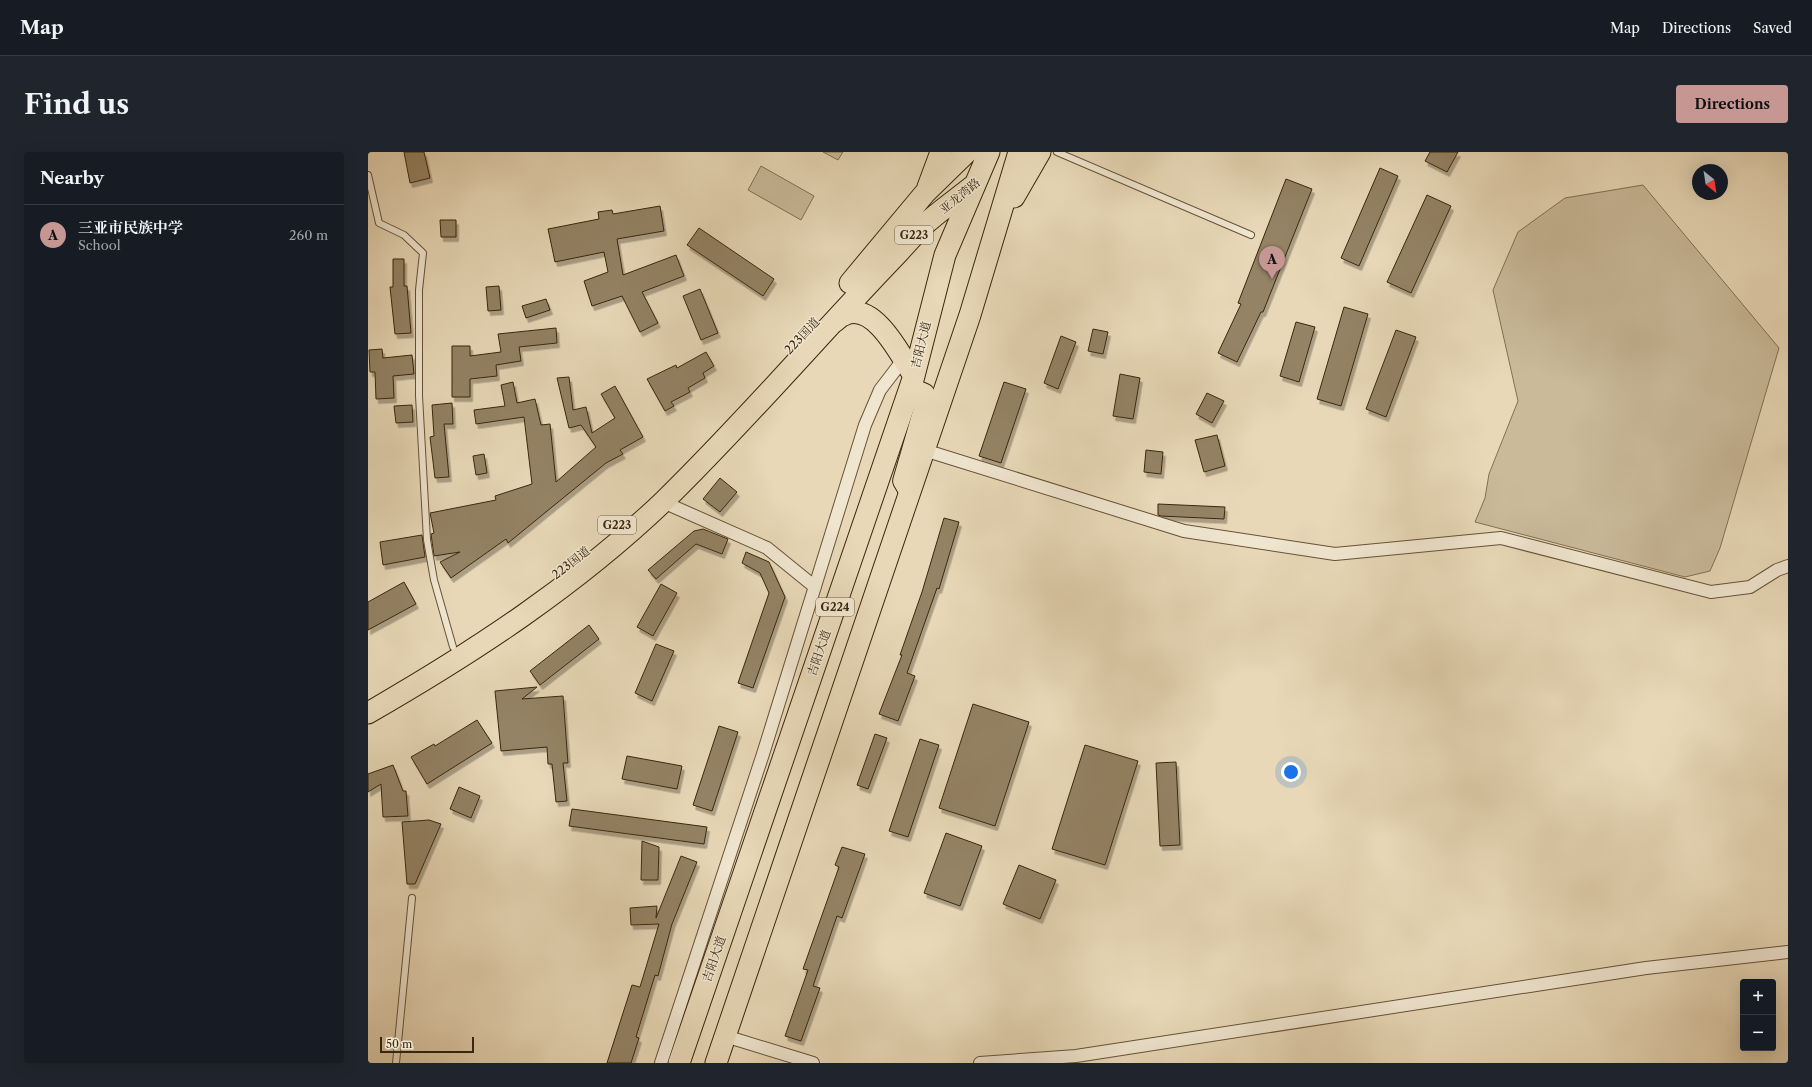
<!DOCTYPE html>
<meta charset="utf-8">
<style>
:root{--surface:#171b24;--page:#20242c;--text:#f1f3f6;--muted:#9ea1a6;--line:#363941;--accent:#c59692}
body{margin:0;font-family:"Libre Caslon Text","Noto Serif SC",serif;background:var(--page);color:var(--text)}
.controls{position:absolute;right:12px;bottom:12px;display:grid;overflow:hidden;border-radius:4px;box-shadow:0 4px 16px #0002}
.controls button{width:36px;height:36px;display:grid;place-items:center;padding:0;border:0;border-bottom:1px solid var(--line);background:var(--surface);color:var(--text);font:20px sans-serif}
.compass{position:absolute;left:1324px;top:12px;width:36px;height:36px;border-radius:50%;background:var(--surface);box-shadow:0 4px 16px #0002;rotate:150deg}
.scale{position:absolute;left:12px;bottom:10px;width:94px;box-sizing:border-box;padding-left:4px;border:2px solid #3a270d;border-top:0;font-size:11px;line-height:14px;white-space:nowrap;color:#3a270d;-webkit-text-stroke:3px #f0e6d0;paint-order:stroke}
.you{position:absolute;left:923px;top:620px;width:14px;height:14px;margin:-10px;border:3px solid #fff;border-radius:50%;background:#1a73e8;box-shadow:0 0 0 6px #1a73e833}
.badge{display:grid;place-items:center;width:26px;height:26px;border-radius:50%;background:var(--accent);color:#111;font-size:13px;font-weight:700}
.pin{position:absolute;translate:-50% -33px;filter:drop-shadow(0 1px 2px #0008)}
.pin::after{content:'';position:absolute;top:21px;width:14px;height:12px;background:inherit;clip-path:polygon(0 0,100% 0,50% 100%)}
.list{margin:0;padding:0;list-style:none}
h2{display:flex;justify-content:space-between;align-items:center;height:52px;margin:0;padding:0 16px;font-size:17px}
h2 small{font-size:13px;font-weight:400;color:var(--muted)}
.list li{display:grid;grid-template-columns:26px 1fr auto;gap:12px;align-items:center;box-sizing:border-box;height:60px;padding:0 16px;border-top:1px solid var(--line)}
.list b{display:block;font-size:15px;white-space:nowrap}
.list p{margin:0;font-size:13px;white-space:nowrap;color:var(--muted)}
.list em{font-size:13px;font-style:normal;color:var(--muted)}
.map{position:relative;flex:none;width:1420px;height:911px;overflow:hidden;border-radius:4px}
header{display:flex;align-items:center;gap:24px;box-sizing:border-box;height:56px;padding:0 20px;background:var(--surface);border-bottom:1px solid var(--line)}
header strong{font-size:19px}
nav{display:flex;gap:22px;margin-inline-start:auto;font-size:14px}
.intro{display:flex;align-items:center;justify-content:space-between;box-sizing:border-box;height:96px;padding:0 24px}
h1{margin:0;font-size:28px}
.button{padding:10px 18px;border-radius:4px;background:var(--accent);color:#111;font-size:14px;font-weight:700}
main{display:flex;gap:24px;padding:0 24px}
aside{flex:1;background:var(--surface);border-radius:4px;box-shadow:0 4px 16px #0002}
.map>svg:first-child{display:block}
.green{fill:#caba9a;stroke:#827054}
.building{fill:#948365;stroke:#3a270d;filter:url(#shadow)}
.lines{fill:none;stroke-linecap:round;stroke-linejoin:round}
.lane-casing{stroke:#665338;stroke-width:8}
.street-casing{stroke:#665338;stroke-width:14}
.primary-casing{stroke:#3a270d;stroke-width:20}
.highway-casing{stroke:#3a270d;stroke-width:23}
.lane{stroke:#f0e6d0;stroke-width:6}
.street{stroke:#f0e6d0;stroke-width:12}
.primary{stroke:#e8d8b7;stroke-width:18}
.highway{stroke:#e8d8b7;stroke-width:21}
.labels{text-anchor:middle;stroke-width:3;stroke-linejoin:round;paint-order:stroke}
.shield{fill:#f0e6d0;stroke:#716048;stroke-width:1}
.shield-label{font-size:11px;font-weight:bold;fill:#3a270d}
.street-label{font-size:12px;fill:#3a270d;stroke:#f0e6d0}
</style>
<header>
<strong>Map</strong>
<nav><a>Map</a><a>Directions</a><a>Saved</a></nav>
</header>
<div class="intro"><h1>Find us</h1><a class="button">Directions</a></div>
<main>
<aside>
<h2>Nearby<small></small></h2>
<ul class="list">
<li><span class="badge">A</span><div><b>三亚市民族中学</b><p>School</p></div><em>260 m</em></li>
</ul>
</aside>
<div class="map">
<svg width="1420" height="911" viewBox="0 0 1420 911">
<defs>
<filter id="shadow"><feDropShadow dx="2.5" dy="4.5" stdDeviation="0" flood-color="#0004"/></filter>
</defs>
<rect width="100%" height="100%" fill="#e8d8b7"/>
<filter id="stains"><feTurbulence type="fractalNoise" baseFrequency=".005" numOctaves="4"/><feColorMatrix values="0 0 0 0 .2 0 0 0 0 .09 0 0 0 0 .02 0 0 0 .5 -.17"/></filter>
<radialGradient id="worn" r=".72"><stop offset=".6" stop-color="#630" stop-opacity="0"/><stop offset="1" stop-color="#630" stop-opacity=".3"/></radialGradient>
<path class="green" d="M455,0H475L470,8Z
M393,14L446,44L433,68L380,38Z
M1275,33L1411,196L1352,396L1342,419L1317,425L1107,370L1117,346L1121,322L1150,249L1125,138L1150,80L1197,46Z"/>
<path class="building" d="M36,0H56L62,26L42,31Z
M1062,0H1090L1079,20L1057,9Z
M1012,16L1030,24L991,114L973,106Z
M918,27L944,37L895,160H893L869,210L850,201L873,152L870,151Z
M1059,43L1083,54L1043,141L1019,130Z
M292,54L296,79L249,87L255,123L308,103L316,124L274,140L290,171L272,180L254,144L224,154L216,129L240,120L236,100L187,110L180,77L231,67L230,60L244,58L245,62Z
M72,68H88V85H73Z
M331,76L406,127L395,144L319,93Z
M25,107H36V134H39L43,181L27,182L22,135H25Z
M131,134L133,158L120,159L118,135Z
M332,137L350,181L333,188L315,144Z
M178,147L182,158L158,166L154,154Z
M976,155L1000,162L973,254L949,247Z
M928,170L947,175L931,230L912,224Z
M188,176L189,191L151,195L153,209L128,213L129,224L102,227V245H84V194H102V204L133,200L130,182Z
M725,177L740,180L735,202L720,199Z
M1028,178L1048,185L1018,265L998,257Z
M693,184L708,190L690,237L676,231Z
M14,197L15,206L44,203L46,222L25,224L26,246L8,247L7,220H2L1,198Z
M338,200L346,214L335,221L337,226L320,236L322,240L303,250L306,254L297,259L279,227L308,213L309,216Z
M752,222L772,226L765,267L745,264Z
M201,225L205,258L218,255L224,281L247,266L233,242L247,234L275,285L252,298L255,302L238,311L140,391L138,387L83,426L72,410L92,400L66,404L63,382L66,381L62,361L128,348L127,344L164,332L156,265L108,272L106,258L137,254L133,233L145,230L149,251L167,247L173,273L182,272L188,330L228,295L213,273L201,276L189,226Z
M636,230L658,237L633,311L611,304Z
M839,241L856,249L844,271L828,262Z
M84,251L85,272H76L81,325L67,326L62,285L66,284L64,253Z
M44,253L45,270L28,271L26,254Z
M849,283L857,314L836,320L827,288Z
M778,298L795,300L793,322L776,320Z
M116,302L119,321L108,323L105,304Z
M352,326L369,340L352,360L335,347Z
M790,352L857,355L856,367L793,364L790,363Z
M576,366L591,370L571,437L569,436L539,521L547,524L530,569L511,562L534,503H532L554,440Z
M335,377L360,387L354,402L328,392L288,427L280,418L326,379Z
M54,383L57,405L15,413L12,390Z
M378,400L401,410L417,445L385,536L370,531L401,441L392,421L374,411Z
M36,430L48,452L0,478V450Z
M293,432L309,441L285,484L269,475Z
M221,473L231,487L172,533L162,519Z
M288,492L306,499L284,549L267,541Z
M169,535L154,547L195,544L200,611H195L199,649L188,650L184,612H180L179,595L133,599L127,539Z
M605,552L661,570L627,674L571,656Z
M109,568L124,591L59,632L43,605L66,592L67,594Z
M351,574L370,580L344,659L325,653Z
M507,582L519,586L500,637L489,633Z
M552,587L571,593L540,685L521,679Z
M717,593L770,609L737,713L684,697Z
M259,604L314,614L309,637L254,627Z
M808,610L812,693L792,694L788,611Z
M25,613L35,639H38L40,664L15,665L13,632L0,640V622Z
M91,635L112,644L103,666L82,657Z
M204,657L339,675L336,692L201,674Z
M61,668L73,672L47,732H39L34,670Z
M578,681L614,694L592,754L556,741Z
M274,689L291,695L290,728H273Z
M474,695L497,702L474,766L469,764L445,834L452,836L433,889L417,884L440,818L435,817L471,715L467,713Z
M313,704L329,710L304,772L290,824L287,823L268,885L271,886L263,911H239L264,833L272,835L291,772L263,773L262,756L289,754L288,766Z
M651,713L688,728L672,767L635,752Z"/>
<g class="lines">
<defs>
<path id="lane" d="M689,0L883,83
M0,23L11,71L36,83L55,101L51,138V244L59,388L66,428L85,495
M28,911L44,746"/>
<path id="street" d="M556,298L816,379L967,402L1133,386L1343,440L1382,435L1409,418L1420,414
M295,350L399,396L447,435
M357,884L445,911
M293,911L395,602L497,273L512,238L538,204
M612,911L708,904L1278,816L1420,800"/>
<path id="primary" d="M540,241L548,237L557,241L554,260L534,329L541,341"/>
<path id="highway" d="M560,35L573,0
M646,45L672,0
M482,131L557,41L599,0
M466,170C469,168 472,164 476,163C506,148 533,204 546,224
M0,561C106,500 207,434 296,349C377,270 451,183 530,101C538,92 546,83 555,74C570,60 589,47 605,34
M311,911L546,224L577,103L621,0
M348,911L602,163L651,0"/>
</defs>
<use href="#lane" class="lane-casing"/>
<use href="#street" class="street-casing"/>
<use href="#primary" class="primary-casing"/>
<use href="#highway" class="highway-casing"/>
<use href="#lane" class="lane"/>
<use href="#street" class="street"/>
<use href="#primary" class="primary"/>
<use href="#highway" class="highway"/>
</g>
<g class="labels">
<g class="shield">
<rect x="527" y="74" width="38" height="18" rx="3"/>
<rect x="230" y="364" width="38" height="18" rx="3"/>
<rect x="448" y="446" width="38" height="18" rx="3"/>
</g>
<g class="shield-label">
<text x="546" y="87">G223</text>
<text x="249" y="377">G223</text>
<text x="467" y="459">G224</text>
</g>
<g class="street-label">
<text transform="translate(592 44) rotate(-39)" y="4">亚龙湾路</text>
<text transform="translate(434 184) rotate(-47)" y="4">223国道</text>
<text transform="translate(553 193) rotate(-76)" y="4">吉阳大道</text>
<text transform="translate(203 411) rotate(-38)" y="4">223国道</text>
<text transform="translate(451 501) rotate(-71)" y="4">吉阳大道</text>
<text transform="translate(346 807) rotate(-71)" y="4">吉阳大道</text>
</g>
</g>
<rect width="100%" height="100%" filter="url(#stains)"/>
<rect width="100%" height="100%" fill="url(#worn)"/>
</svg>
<div class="controls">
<button>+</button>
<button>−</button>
</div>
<svg class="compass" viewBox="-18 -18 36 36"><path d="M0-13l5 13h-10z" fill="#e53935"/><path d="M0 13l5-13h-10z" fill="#9ea1a6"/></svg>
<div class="scale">50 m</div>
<div class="you"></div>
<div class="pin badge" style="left:904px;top:127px">A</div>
</div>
</main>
